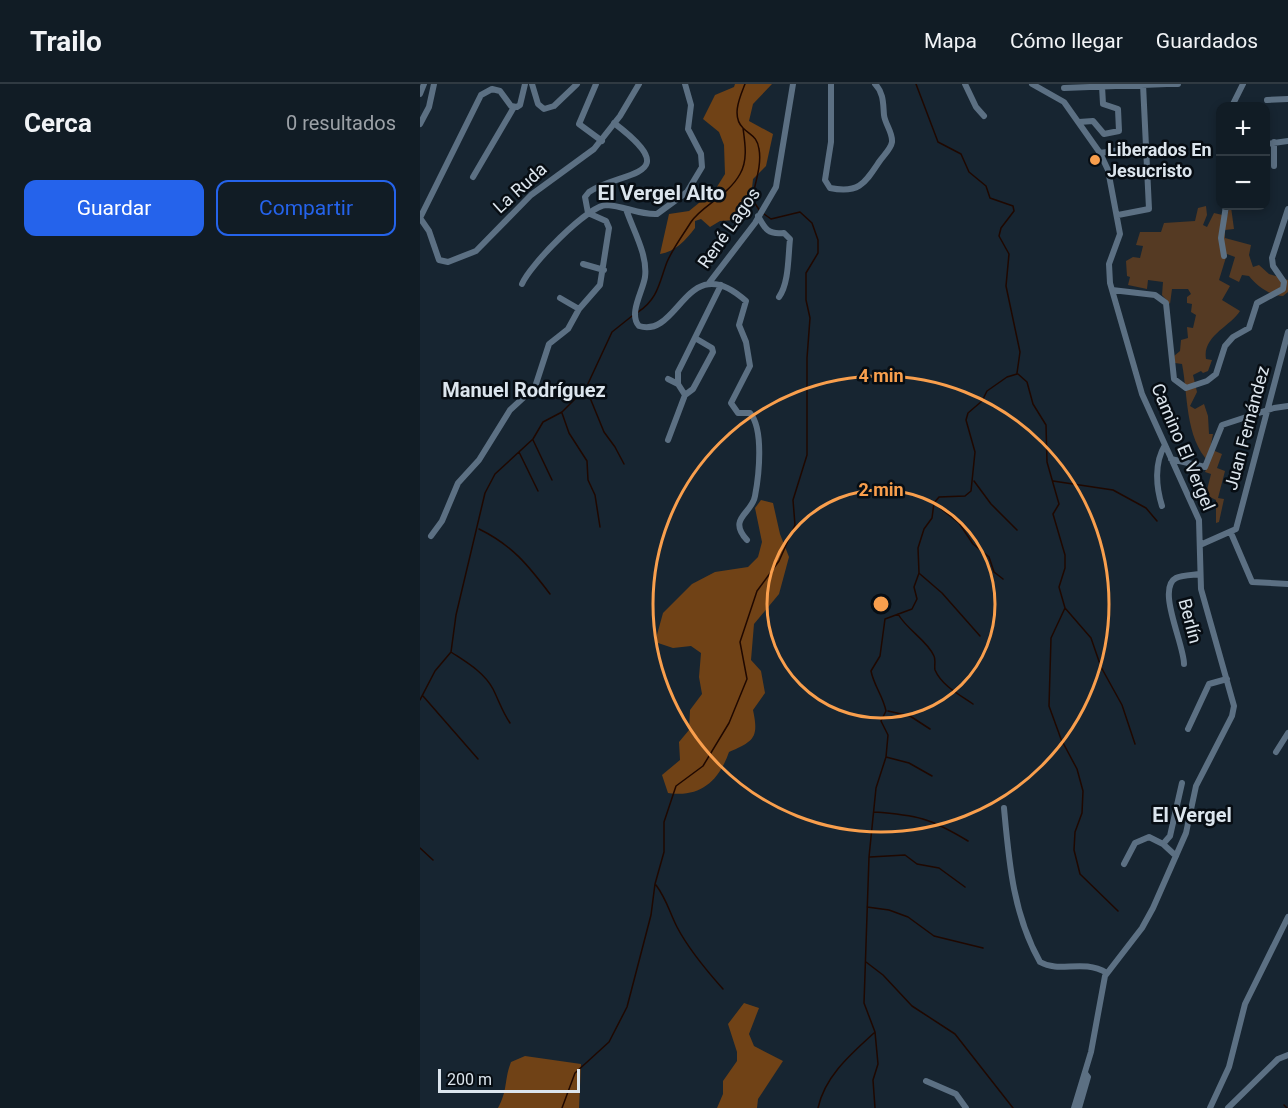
<!DOCTYPE html>
<html lang="es">
<meta charset="utf-8">
<style>
:root{--surface:#111c25;--page:#1e2932;--text:#f1f3f6;--muted:#9ca1a7;--line:#303a42;--accent:#2563eb}
body{margin:0;font-family:Roboto,sans-serif;background:var(--page);color:var(--text)}
.controls{position:absolute;right:18px;top:18px;display:grid;overflow:hidden;border-radius:12px;box-shadow:0 3px 9px #0003}
.controls button{width:54px;height:54px;display:grid;place-items:center;padding:0;border:0;border-bottom:2px solid var(--line);background:var(--surface);color:var(--text);font:30px sans-serif}
.scale{position:absolute;left:18px;bottom:15px;width:142px;box-sizing:border-box;padding-left:6px;border:3px solid #dce5ed;border-top:0;font-size:16px;line-height:21px;white-space:nowrap;color:#dce5ed;-webkit-text-stroke:4px #070d13;paint-order:stroke}
.list{margin:0;padding:0;list-style:none}
h2{display:flex;justify-content:space-between;align-items:center;height:78px;margin:0;padding:0 24px;font-size:26px}
h2 small{font-size:20px;font-weight:400;color:var(--muted)}
.actions{display:flex;gap:12px;padding:18px 24px}
.actions a{flex:1;padding:14px 0;border:2px solid var(--accent);border-radius:12px;text-align:center;font-size:21px;color:var(--accent)}
.actions .main{background:var(--accent);color:#fff}
.map{position:relative;flex:none;width:868px;height:1024px;overflow:hidden}
header{display:flex;align-items:center;gap:36px;box-sizing:border-box;height:84px;padding:0 30px;background:var(--surface);border-bottom:2px solid var(--line)}
header strong{font-size:28px}
nav{display:flex;gap:33px;margin-inline-start:auto;font-size:21px}
main{display:flex}
aside{flex:1;background:var(--surface)}
.map>svg:first-child{display:block}
.green{fill:#553a23}
.forest{fill:#704216}
.lines{fill:none;stroke-linecap:round;stroke-linejoin:round}
.stream{stroke:#1f0800;stroke-width:1.5}
.minor{stroke:#5c7083;stroke-width:6}
.ring{fill:none;stroke:#f99f4d;stroke-width:3}
.poi-dot{fill:#f99f4d;stroke:#070d13;stroke-width:2}
.labels{text-anchor:middle;stroke-width:5;stroke-linejoin:round;paint-order:stroke}
.poi-label{font-size:18px;font-weight:bold;fill:#dce5ed;stroke:#070d13;text-anchor:start}
.street-label{font-size:18px;fill:#dce5ed;stroke:#070d13}
.neighbourhood-label{font-size:20px;font-weight:bold;fill:#dce5ed;stroke:#070d13}
.quarter-label{font-size:21px;font-weight:bold;fill:#dce5ed;stroke:#070d13}
.centre{fill:#f99f4d;stroke:#070d13;stroke-width:3}
.ring-label{font-size:18px;text-anchor:middle;font-weight:bold;fill:#f99f4d;stroke:#070d13;stroke-width:5;stroke-linejoin:round;paint-order:stroke}
</style>
<header>
<strong>Trailo</strong>
<nav><a>Mapa</a><a>Cómo llegar</a><a>Guardados</a></nav>
</header>
<main>
<aside>
<h2>Cerca<small>0 resultados</small></h2>
<ul class="list">
</ul>
<div class="actions"><a class="main">Guardar</a><a>Compartir</a></div>
</aside>
<div class="map">
<svg width="868" height="1024" viewBox="0 0 868 1024">
<rect width="100%" height="100%" fill="#172531"/>
<path class="green" d="M786,122L787,131L783,141L787,143L794,129L807,132L809,125L804,122H816L811,123L814,145L805,146V154L831,161L829,171L833,183L839,181L849,190L868,196V208L863,212C850,212 836,201 829,192L822,191L819,198L809,193L815,173L807,170L799,196L810,202L802,216L820,227C811,242 782,252 786,275L792,276L788,287L783,289L781,287L773,291L777,308L770,322L775,325L784,320L788,332L789,350H793L790,365L802,370L797,384L805,387L798,414L804,415L799,438L796,439V416L788,412L787,406L791,390L785,388L789,378C765,354 768,310 762,280L755,279L754,272L760,267L761,256L768,254L767,243L773,244L776,231L771,228L772,220L767,219V213L771,210L768,205H752L750,220L742,211L743,198L728,196L727,205L708,201L710,193L707,192L706,177L713,173L720,174L723,162L716,161L720,148H741L744,139L775,137L778,124Z"/>
<path class="forest" d="M315,0H352L333,20L329,37L353,50L346,82L333,95L330,123L316,136L300,137L290,143L281,135L275,137V144C266,156 255,168 240,170L249,130L269,127L295,106L305,90L304,61L299,48L283,35L295,11L314,3Z
M341,416L353,419L360,450L369,473L359,510L334,540L331,576L341,587L345,609L333,626C339,654 334,657 309,668C299,697 280,714 248,709L242,691L260,676L259,658L269,646L270,626L282,610L279,593L281,569L271,562L253,564L235,558L243,529L272,500L295,488L328,483L338,473L342,458L335,424Z
M324,919L339,924L329,950L334,962L363,977L338,1015L337,1024H297L303,1010V997L317,977V968L308,940Z
M105,972L161,980L159,1024H78C88,1006 84,996 91,978Z"/>
<g class="lines">
<path class="stream" d="M325,0C320,13 311,32 323,44C331,52 337,52 339,65C342,81 335,99 332,115L340,127
M496,0L518,58L541,70L549,88L566,102L570,114L593,122L594,127L581,144L579,152L589,170L586,202L600,268L597,289
M218,228C238,215 239,199 247,178C253,164 263,151 271,138C281,122 308,112 320,90C328,76 325,59 323,44
M598,290L607,298L613,320L626,341L627,378L639,420L633,430L645,471V484L639,503L645,524L631,554L629,622L641,655L657,685L663,707L662,729L655,748L654,766L660,790L698,827
M166,304L184,348L195,363L204,380
M142,329L149,349L167,377L168,396L175,411L180,443
M113,356L132,396
M99,368L118,407
M554,397L571,420L597,446
M633,397L693,406L726,424L737,437
M515,420L539,439L553,460L569,473L574,488L583,495
M59,445C92,461 108,481 130,510
M500,490L522,509L560,552
M645,524L671,554L681,583L702,621L715,660
M478,530C487,546 508,557 514,572C516,576 514,582 515,586C522,602 540,611 553,620
M31,568C46,578 64,588 73,605C79,617 82,627 90,639
M3,612L58,675
M0,616L15,587L31,568L36,531L65,409L75,390L113,355L123,338L142,328L166,304L192,248L212,232
M468,627L490,632L510,645
M466,673L489,679L512,692
M454,728C497,731 510,734 548,757
M0,764L13,776
M450,773L485,771L497,780L519,784L545,803
M236,801C247,816 249,827 257,843C269,866 286,886 303,905
M447,823L469,826L488,833L514,852L563,864
M446,878L463,891L492,922L535,950L593,1024
M864,1021L867,1024
M142,1024L155,989L189,958L207,923L231,831L235,800L244,768V738L256,702L283,682L309,639L327,595L320,558L337,507L359,477L375,441L373,416L387,371V274L390,234L386,216V189L398,169V156L392,139L380,128L351,135L344,130
M398,1024C405,992 431,970 454,949
M455,1024L453,996L458,980L455,948L444,919L449,773L456,704L466,673L468,651L461,637L466,627C463,612 454,602 451,587L460,572L465,535L492,525L497,515L494,503L499,489L498,464L504,445L512,434L514,419L519,413L545,412L551,407L555,368L546,336L548,329L562,317L567,307L587,293L597,290"/>
<path class="minor" d="M105,0L100,21L97,23L91,22L80,7L72,5L61,11L0,134L9,147L19,176L28,178L56,167L111,111L174,65L200,32L219,0
M112,0L118,20L124,25L134,22L157,0
M176,0L159,40L182,57
M411,0V58L405,96L410,104C439,110 445,99 459,78C463,72 471,65 472,58C473,49 465,40 464,31C463,20 464,9 455,0
M545,0L556,23L564,32
M612,0L644,18L680,69L688,86L700,150L689,180L690,199L722,310L779,436L781,505L814,622L812,632L776,702L766,749L733,824L722,844L685,892L671,968L654,1024
M749,0H758
M644,4L747,0
M0,10L4,0
M847,16L868,15
M812,22L823,0
M659,38L673,37L684,50L699,47L698,25L683,20L682,2
M0,40L9,23L14,0
M846,60L868,57
M680,69L727,62
M854,82V58
M53,93L94,23
M206,125C213,146 228,171 225,193C223,207 208,230 219,242C260,255 266,163 326,217L319,241L326,258L330,282L311,319L318,329H330C344,345 339,391 335,412C332,430 307,434 327,456
M168,129L165,113L169,108C203,86 266,94 194,39
M698,131L729,125L723,0
M338,132C345,145 348,151 364,149L370,155C368,173 369,199 359,213
M804,172L801,154L806,122
M163,180L184,186
M289,199L335,139L356,103L373,0
M102,200C109,182 168,121 187,121C204,122 220,131 237,130L267,108L282,83L281,70L268,45L271,21L265,0
M692,206L735,211L746,219L754,295L766,304L787,297L796,290L805,262L813,253L829,244L837,219L863,205L864,198L853,182L852,174L868,125
M140,214L159,225
M248,295L258,300
M265,311L273,305L293,268L292,264L275,254
M248,356L265,311L258,300V288L301,201
M751,375L785,383L802,341L854,324L868,322
M742,422C736,403 734,379 745,361
M811,449L832,498L868,500
M11,452L22,437L38,399L59,376L90,326L115,303L129,260L148,245L159,225L180,201L189,144L186,137L168,129
M780,461L816,445L868,248
M764,580C764,560 736,504 756,494C762,491 773,491 780,490
M768,645L789,600L807,595
M856,668L868,649
M584,724C589,778 593,830 620,878C641,890 661,874 687,889
M756,772L743,760L750,752L762,699
M704,780L715,759L729,753L743,760
M506,997L536,1010L546,1024
M659,1024L668,993L665,989
M790,1024L809,983L825,920L868,833
M808,1024L858,975L868,971"/>
</g>
<g class="ring">
<circle cx="461" cy="520" r="114"/>
<circle cx="461" cy="520" r="228"/>
</g>
<circle class="poi-dot" cx="675" cy="76" r="6"/>
<g class="labels">
<g class="poi-label">
<text x="687" y="72">Liberados En<tspan x="687" dy="21">Jesucristo</tspan></text>
</g>
<g class="street-label">
<text transform="translate(100 104) rotate(-42)" y="6">La Ruda</text>
<text transform="translate(309 144) rotate(-55)" y="6">René Lagos</text>
<text transform="translate(827 344) rotate(-75)" y="6">Juan Fernández</text>
<text transform="translate(763 363) rotate(67)" y="6">Camino El Vergel</text>
<text transform="translate(770 537) rotate(75)" y="6">Berlín</text>
</g>
<g class="neighbourhood-label">
<text x="104" y="313">Manuel Rodríguez</text>
<text x="772" y="738">El Vergel</text>
</g>
<g class="quarter-label">
<text x="241" y="116">El Vergel Alto</text>
</g>
</g>
<circle cx="461" cy="520" r="9" class="centre"/>
<g class="ring-label">
<text x="461" y="298">4 min</text>
<text x="461" y="412">2 min</text>
</g>
</svg>
<div class="controls">
<button>+</button>
<button>−</button>
</div>
<div class="scale">200 m</div>
</div>
</main>
